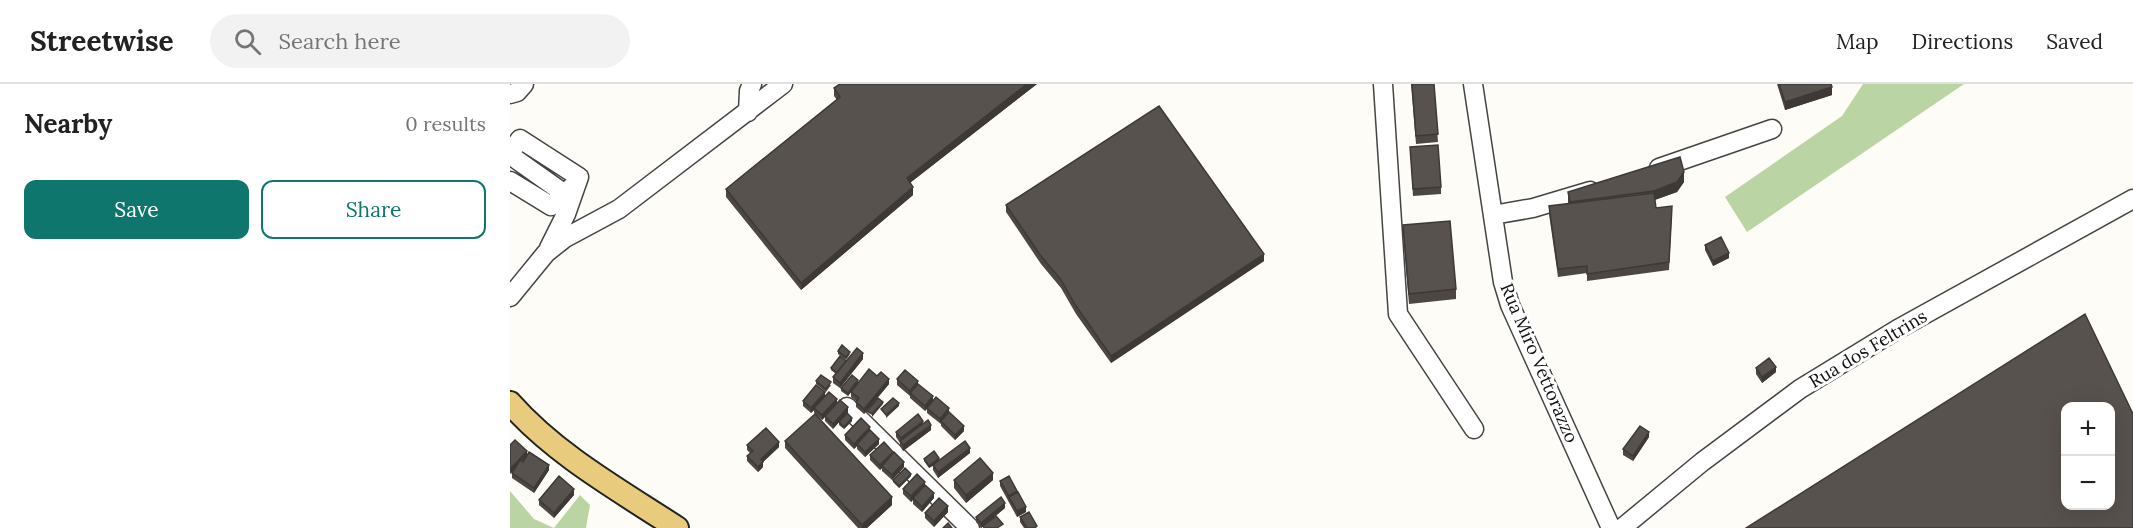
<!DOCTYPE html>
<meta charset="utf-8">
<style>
:root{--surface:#fff;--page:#f2f2f2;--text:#222;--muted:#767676;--line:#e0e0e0;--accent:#0f766e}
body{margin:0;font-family:Lora,serif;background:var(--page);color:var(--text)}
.controls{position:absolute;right:18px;bottom:18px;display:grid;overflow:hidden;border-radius:12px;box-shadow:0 6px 24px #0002}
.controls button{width:54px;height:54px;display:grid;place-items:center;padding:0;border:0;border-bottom:2px solid var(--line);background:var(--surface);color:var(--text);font:30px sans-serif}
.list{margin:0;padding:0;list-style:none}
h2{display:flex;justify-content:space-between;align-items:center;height:78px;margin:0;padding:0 24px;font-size:26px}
h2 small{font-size:20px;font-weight:400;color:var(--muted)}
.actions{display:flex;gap:12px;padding:18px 24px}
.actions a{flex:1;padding:14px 0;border:2px solid var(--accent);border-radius:12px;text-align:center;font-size:21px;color:var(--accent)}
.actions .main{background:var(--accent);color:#fff}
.icon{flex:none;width:33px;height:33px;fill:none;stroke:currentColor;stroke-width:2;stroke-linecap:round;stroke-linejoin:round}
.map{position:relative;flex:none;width:1623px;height:444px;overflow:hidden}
header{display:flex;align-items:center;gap:36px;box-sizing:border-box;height:84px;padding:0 30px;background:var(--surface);border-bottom:2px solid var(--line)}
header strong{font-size:28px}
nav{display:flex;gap:33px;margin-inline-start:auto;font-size:21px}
.search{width:420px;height:54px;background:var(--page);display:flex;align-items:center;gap:15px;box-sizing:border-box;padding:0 21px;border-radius:33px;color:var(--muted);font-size:22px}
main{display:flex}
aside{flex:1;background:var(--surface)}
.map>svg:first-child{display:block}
.forest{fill:#bad4a3}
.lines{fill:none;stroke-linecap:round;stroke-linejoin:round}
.minor-casing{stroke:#444;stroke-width:21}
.major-casing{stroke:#222;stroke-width:26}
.minor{stroke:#fff;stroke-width:18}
.major{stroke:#e8cb7c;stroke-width:22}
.wall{fill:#4c4743}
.shaded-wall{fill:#3e3937}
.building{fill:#58524e;stroke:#3e3937;stroke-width:1.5;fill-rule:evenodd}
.labels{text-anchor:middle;stroke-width:6;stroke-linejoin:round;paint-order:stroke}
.street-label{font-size:18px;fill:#111;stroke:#fff}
</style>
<header>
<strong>Streetwise</strong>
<div class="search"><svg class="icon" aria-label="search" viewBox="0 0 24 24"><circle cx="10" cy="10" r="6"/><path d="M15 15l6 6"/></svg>Search here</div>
<nav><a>Map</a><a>Directions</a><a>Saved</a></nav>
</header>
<main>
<aside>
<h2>Nearby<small>0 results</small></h2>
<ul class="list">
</ul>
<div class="actions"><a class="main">Save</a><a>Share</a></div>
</aside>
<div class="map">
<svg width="1623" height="444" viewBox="0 0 1623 444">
<rect width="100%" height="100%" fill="#fefcf6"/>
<path class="forest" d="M1353,0H1454L1237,148L1215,113L1332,32Z
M0,407L24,435L44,444L70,411L80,421L76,444H0Z"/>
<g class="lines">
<defs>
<path id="minor" d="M873,0L888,230L964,345
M963,0L993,198L1000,221L1101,444
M0,10L7,8L14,0
M238,28L239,7L242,0
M0,69L10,55L69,93L56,130L39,164
M0,71L55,110
M1149,84L1262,45
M0,97L41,122L63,102
M983,131L1023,124L1080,107
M0,213L36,169L55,154L109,125L273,0
M337,323L460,444
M1112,444L1192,378L1290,305L1388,245L1623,115"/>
<path id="major" d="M0,319C46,371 109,406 167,444"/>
</defs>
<use href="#minor" class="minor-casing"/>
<use href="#major" class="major-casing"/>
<use href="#minor" class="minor"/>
<use href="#major" class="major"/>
</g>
<path class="wall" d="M330,0H527L400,99L403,111L291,206L216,113V105L327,16L324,12V4Z
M901,0H924L928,58L906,60Z
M1267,0H1321L1322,11L1275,26Z
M900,63L931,103V110L903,112Z
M1174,98L1167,108L1145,116L1146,124L1162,129L1159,186L1077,197V189L1048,193L1039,130V122L1058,120V108Z
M496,121L754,177L601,279L566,230L551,204L531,180L496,128Z
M893,141L946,205V215L899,220L893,151Z
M1195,161L1219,174L1203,182L1195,166Z
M328,267L340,270L336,276L328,270Z
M353,275L330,304L323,299V293L326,290L321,286V284L336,277Z
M1246,284L1266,288L1252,299L1246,290Z
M367,292L379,300L354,330L346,323V317L341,313V308Z
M387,295L408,300L423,318L415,327L400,314V311V312L387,301Z
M306,297L321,301L316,308L306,300Z
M348,299L338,312L331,307V304Z
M315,312L327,319L338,328L337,330L342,337L334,345L329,341V338L323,345L315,337V333L312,336L304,329V326L301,329L293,322V317Z
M417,324L439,328L454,347L445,356L431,342V340L417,329Z
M413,340L421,346L393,367L390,362V359L386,353V348Z
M360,347L369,360L355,373L347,365V362L344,365L335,356V351Z
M1139,353L1123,377L1113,371V365Z
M275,357L382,421L357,444H348L275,364Z
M237,361L269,363L253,378V383L248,388L237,377V372L240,369L237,366Z
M383,369L394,383L382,396L372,387V384L370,386L360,376V371Z
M460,369L428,394L423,386V382L419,384L414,377V375L429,376Z
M17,371L39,386L24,409L2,394V389L4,386L0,390Z
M401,392L389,404L383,398V396Z
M444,396H483L456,419L444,404Z
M490,397L507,408L516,428L507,433L490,402Z
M415,401L424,414L412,428L403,420V416L401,418L393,410V405Z
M64,411L44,434L29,421V416Z
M495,424L471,444L466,438V433Z
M438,428L424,443L415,434V429Z
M510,433L527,444H514L510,438Z"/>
<path class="shaded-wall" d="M517,0H527L397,101V94Z
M1322,3V11L1275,26V18Z
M1174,88V98L1167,108L1144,116V107Z
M403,103V111L291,206V199Z
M1219,169V174L1203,182V177Z
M754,170V177L601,279V272Z
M353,269V275L330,304V299Z
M1266,283V288L1252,299V293Z
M379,295V300L354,330V325Z
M348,296V299L338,312V309Z
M408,297V302L400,309V312V307Z
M315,308V314L304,324V326L301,329V324Z
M423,312V318L415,327V322Z
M327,315V320L312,336V331Z
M373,318V320L362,333V330Z
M389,319V322L376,334V331Z
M338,323V328L323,345V340Z
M439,324V330L431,337L430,340V335Z
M342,334V337L334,345V343Z
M413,337V342L391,358V354Z
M421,341V346L393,367V361Z
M454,342V347L445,356V351Z
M360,343V348L347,360V362L344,365V360Z
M1139,348V353L1123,377V372Z
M369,355V360L355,373V368Z
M269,358V363L251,380V375Z
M460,364V369L428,394V388Z
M17,367V372L0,390V385Z
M383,368V373L372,382V384L370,386V381Z
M429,374V376L419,384V382Z
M253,378V383L248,388V383Z
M394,378V383L382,396V391Z
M39,381V386L24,409V404Z
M483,389V396L456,419V411Z
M401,390V392L389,404V402Z
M415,398V403L401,418V412Z
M64,405V411L44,434V429Z
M424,409V414L412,428V423Z
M382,413V421L357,444H352V441Z
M495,419V424L471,444V439Z
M438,422V428L424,443V437Z
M516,423V428L507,433V427Z"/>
<path class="building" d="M330,0H517L397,94L403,103L291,199L216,105L330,13L324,4Z
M902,0H924L928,50L906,52Z
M1269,0H1321L1322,3L1275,18Z
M649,22L754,170L601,272L566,222L551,196L531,172L496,121Z
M928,61L931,103L903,105L900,63Z
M1170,73L1174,88L1167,98L1144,107L1060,118L1058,108Z
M1144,109L1146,124L1162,122L1159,178L1077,190V182L1048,185L1039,122Z
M940,137L946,205L899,210L893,141Z
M1211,153L1219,169L1203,177L1195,161Z
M1575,230L1623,330V444H1236ZM1556,322H1600V422H1556Z
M332,261L340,268L336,273L328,267Z
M347,264L353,269L330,299L323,293Z
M330,272L336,277L327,289L321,284Z
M1259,274L1266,283L1252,293L1246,284Z
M359,285L367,292L371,288L379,295L354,325L346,318L349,314L341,308Z
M395,286L408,297L400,307L387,295Z
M311,291L321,298L316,305L306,297Z
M342,291L348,296L338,309L331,304Z
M408,300L423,312L415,322L400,309Z
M306,301L315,308L301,324L293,317Z
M319,308L327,315L312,331L304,324Z
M426,313L439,324L430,335L417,324Z
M368,314L373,318L362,330L357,327Z
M383,314L389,319L376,331L371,325Z
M330,316L338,323L323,340L315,332Z
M439,328L454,342L445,351L431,337Z
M337,329L342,334L334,343L329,338Z
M305,330L382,413L352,441L275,357Z
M408,330L413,337L391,354L386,348Z
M351,334L360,343L344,360L335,351Z
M418,336L421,341L393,361L390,357Z
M1130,342L1139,348L1123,372L1113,365Z
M256,344L269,358L251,375L253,378L248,383L237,372L243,367L237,361Z
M360,346L369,355L355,368L347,360Z
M5,356L17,367L0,385V361Z
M455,357L460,364L428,388L423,381Z
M374,358L383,368L370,381L360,371Z
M424,367L429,374L419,382L414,375Z
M19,368L39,381L24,404L2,389L10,376L13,378Z
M384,368L394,378L382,391L372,382Z
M470,374L483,389L456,411L444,396Z
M395,384L401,390L389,402L383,396Z
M407,390L415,398L401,412L393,405Z
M49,392L64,405L44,429L29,416Z
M499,392L507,407L499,412L490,397Z
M415,401L424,409L412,423L403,414Z
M508,408L516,423L507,427L499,413Z
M491,413L495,419L471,439L466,433Z
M429,414L438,422L424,437L415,429Z
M519,428L527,442L524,444H517L510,433Z
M486,432L493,440L487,444H474L473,442Z
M438,439L442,444H433Z"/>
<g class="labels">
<g class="street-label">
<text transform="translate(1358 265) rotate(-31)" y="6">Rua dos Feltrins</text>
<text transform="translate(1029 279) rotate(67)" y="6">Rua Miro Vettorazzo</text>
</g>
</g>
</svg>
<div class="controls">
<button>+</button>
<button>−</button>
</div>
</div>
</main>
